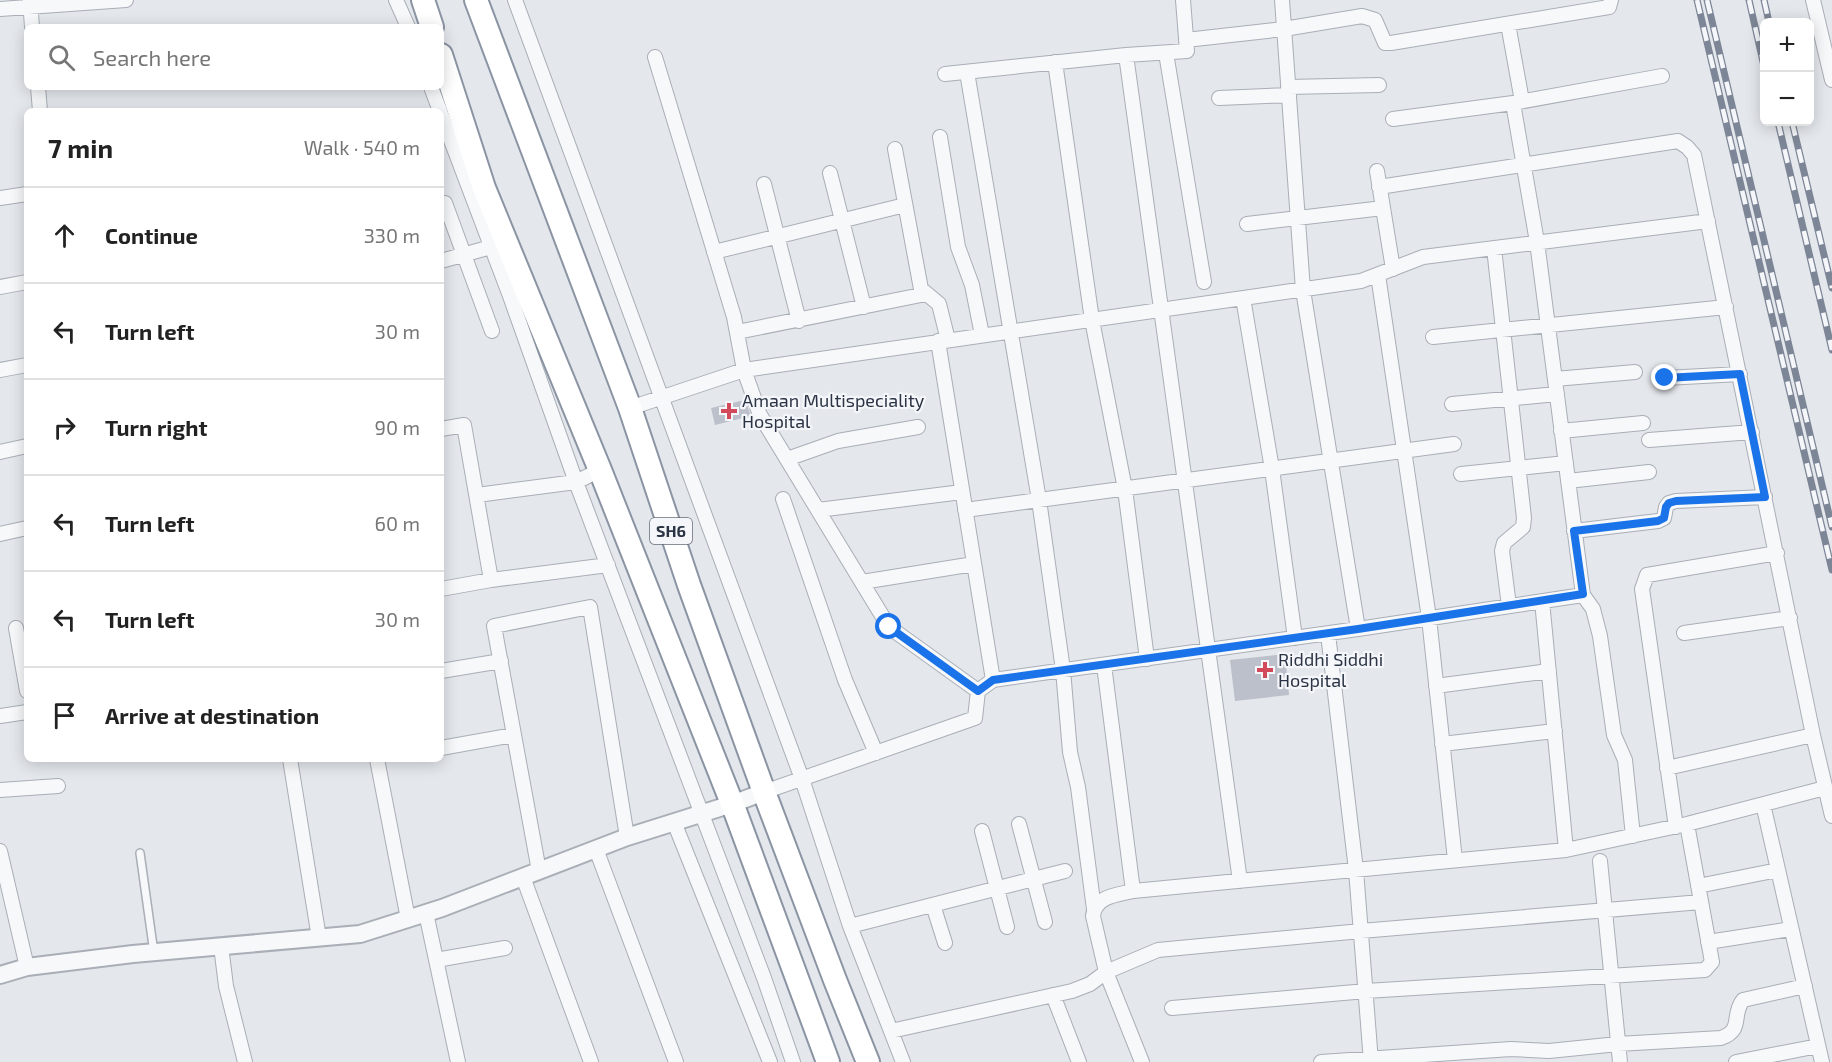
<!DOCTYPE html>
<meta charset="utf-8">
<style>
:root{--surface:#fff;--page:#f2f2f2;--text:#222;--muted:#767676;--line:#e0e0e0}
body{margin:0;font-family:"Exo 2",sans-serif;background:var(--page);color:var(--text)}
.controls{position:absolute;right:18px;top:18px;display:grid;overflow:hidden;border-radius:9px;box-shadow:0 3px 15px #0003}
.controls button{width:54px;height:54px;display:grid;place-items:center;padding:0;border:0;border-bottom:2px solid var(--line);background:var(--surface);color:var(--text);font:30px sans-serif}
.stop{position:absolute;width:18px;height:18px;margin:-14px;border:4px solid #1a73e8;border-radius:50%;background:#fff}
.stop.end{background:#1a73e8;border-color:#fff;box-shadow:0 2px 6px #0008}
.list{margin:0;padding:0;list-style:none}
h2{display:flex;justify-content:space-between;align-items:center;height:78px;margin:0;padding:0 24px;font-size:26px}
h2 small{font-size:20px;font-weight:400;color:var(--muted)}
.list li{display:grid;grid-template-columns:39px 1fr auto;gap:18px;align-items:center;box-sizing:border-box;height:96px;padding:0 24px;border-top:2px solid var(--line)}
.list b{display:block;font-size:22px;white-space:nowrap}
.list em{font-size:20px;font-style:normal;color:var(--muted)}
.icon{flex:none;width:33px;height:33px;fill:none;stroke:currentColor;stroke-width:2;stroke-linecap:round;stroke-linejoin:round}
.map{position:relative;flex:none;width:1832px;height:1062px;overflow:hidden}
.search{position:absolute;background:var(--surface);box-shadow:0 3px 15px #0003;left:24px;top:24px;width:420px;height:66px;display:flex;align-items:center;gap:15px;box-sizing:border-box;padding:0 21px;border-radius:9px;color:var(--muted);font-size:22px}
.panel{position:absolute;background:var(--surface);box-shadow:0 3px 15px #0003;left:24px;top:108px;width:420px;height:654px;border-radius:9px}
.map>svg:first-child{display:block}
.building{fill:#bbc0ca}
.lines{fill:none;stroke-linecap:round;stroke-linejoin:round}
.service-casing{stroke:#a9aeb7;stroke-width:10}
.minor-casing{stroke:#a9aeb7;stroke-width:16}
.tertiary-casing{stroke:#a9aeb7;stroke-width:20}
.trunk-casing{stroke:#8b94a3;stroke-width:26}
.service{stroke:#f7f8fa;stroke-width:7}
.minor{stroke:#f7f8fa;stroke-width:14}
.tertiary{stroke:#f7f8fa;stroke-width:16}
.trunk{stroke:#fff;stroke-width:22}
.rail-casing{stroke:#7d8696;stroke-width:7}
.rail{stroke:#f4f6f9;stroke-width:4.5;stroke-dasharray:14;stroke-linecap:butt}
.route{stroke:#1a73e8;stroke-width:8}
.poi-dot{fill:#d1495b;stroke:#f4f6f9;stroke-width:2}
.labels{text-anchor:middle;stroke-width:4.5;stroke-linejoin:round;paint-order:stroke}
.shield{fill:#f4f6f9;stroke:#676e7b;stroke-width:1.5}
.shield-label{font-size:16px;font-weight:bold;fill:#2b3445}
.poi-label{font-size:18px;fill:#2b3445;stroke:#f4f6f9;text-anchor:start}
</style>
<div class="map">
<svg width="1832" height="1062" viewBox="0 0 1832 1062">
<rect width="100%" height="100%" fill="#e4e7ec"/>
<path class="building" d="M745,400L751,416L715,425L711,408Z
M1285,654L1289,695L1235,701L1230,660Z"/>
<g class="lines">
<defs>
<path id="service" d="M140,853L154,953"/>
<path id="minor" d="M30,0L32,27
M396,0L408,27
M515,0L802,779L850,926L903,1062
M1282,0L1303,290L1358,629
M1813,0L1832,80
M0,9L126,0
M1508,24L1522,101
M1186,40L1284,29L1362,16L1375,20L1385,43H1391L1609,7L1611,0
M1166,53L1204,282
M1126,55C1162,331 1204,605 1240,881
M655,57L734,317L744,370L760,415L889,627L978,691
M1055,62L1092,320L1125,489L1147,659
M967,72L1039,500L1063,670L1070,752L1078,787L1094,909
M945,74L1126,55L1187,51L1183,0
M38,87L40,111
M431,87L440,111
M1288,87L1379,85
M1219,98L1289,95
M441,114L510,296L576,482L764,978L793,1062
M1393,119L1513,103L1662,76
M940,137L958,247L972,285L982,335
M895,149L921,289L939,304L948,340
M1377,171L1393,269
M830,173L864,307
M764,184L799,321
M1379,187L1678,141L1687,147L1694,155L1813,735L1832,816
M0,198L27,194
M445,203L492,331
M1247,224L1383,208
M1494,248L1524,518L1523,527L1504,543L1502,551L1509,606
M714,252L905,205
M441,261L491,247
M1378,275L1429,618L1455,860
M0,287L27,282
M1243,298L1272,469L1295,638
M737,332L926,294
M1433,337L1726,307
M938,341L993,680
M0,370L27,365
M1665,378L1740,374
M1555,379L1635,372
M1452,404L1557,394
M630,408L744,370L1361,281L1423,257L1708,221
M441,429L464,425L491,580L441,589
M1561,431L1643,423
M1649,440L1752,432
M0,452L27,446
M787,459L838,441L918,427
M1461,474L1566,463
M1568,481L1649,472
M477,495L576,482L600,470
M783,499L845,680L876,753
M818,510L962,492
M965,510L1454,444
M1574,531L1658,521L1664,518L1666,507L1669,503L1676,501L1765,497
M0,534L27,528
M491,580L608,565
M862,582L974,564
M1583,595L1593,609L1600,636L1614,735L1625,760L1633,836
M1542,601L1566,850
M16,628L27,691
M1684,633L1790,618
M1328,634L1356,870L1371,1062
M1104,665L1133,891
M441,671L501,661
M1436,686L1549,671
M0,716L27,712
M1442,744L1555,731
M441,748L514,735
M290,759L319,938
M377,759L408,919
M1667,768L1813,735
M0,790L58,786
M764,792L975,718L978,691L993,680L1358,629L1583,595L1537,242L1513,103
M1763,804L1822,1062
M674,822L770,1062
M1019,824L1045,922
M1676,827L1642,589L1647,575L1777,553
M982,831L1007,927
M596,849L676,1062
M0,851L27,967
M1600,861L1620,1062
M539,871L494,626L590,607L627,837
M523,877L591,1062
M1698,886L1778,870
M933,905L945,943
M426,913L458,1062
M850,926L1065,871
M1708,942L1791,929
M221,946L226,986L245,1062
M436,960L505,948
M1053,995L1079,1062
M1172,1008L1366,991L1705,970L1712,962L1687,824
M891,1031L1072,991L1090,984L1106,972L1158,950L1361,931L1701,902
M1142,1062L1106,972L1093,916C1095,896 1117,895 1133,891L1566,850L1687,824L1825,788
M1321,1062L1511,1049L1549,1051L1618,1044L1721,1038C1744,1030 1731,1015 1743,1000L1805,986
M1736,1062L1818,1046"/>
<path id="tertiary" d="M0,975L27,967L133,954L360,934L442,908L627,837L732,804L764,792"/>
<path id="trunk" d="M423,0L432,27
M476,0L630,408L689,585L764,792L835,980L868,1062
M441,55L484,188L600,470L735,811L828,1062"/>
</defs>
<use href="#service" class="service-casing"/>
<use href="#minor" class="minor-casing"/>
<use href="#tertiary" class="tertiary-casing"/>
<use href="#trunk" class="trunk-casing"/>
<use href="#service" class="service"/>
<use href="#minor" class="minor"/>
<use href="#tertiary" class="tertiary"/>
<use href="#trunk" class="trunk"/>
<defs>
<path id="rail" d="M1697,0L1832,570
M1707,0L1832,527
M1749,0L1764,66
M1764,0L1769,22
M1778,122L1832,350
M1792,122L1832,288"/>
</defs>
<use href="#rail" class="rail-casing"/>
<use href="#rail" class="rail"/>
</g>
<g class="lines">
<path class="route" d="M889,627L978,691L993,680L1358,629L1583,594L1574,531L1658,521L1664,518L1666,507L1669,503L1676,501L1765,497L1740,374L1665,378"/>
</g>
<g class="poi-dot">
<path d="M726 402h6v6h6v6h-6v6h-6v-6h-6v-6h6z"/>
<path d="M1262 661h6v6h6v6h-6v6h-6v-6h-6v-6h6z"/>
</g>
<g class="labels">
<rect class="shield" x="650" y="518" width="42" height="26" rx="4.5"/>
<g class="shield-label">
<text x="671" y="537">SH6</text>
</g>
<g class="poi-label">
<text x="742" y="407">Amaan Multispeciality<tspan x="742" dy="21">Hospital</tspan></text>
<text x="1278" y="666">Riddhi Siddhi<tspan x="1278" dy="21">Hospital</tspan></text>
</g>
</g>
</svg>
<div class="controls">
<button>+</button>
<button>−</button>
</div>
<div class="stop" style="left:889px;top:627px"></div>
<div class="stop end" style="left:1665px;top:378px"></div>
<div class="search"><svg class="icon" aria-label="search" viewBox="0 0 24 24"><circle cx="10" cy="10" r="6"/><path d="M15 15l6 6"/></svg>Search here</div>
<section class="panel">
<h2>7 min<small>Walk · 540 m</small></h2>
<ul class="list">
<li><svg class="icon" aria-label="ahead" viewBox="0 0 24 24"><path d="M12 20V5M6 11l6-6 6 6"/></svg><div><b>Continue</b></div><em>330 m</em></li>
<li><svg class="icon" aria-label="left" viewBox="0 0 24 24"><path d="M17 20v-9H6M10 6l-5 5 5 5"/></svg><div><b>Turn left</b></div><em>30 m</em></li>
<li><svg class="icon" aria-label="right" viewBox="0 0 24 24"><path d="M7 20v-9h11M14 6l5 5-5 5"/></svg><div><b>Turn right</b></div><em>90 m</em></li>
<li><svg class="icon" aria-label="left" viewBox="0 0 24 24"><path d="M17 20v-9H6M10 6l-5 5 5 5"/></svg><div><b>Turn left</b></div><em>60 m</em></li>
<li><svg class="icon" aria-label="left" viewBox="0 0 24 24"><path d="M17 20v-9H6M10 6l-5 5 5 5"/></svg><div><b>Turn left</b></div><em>30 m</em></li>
<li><svg class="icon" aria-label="arrive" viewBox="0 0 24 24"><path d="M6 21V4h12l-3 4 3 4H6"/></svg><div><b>Arrive at destination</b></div></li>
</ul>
</section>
</div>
